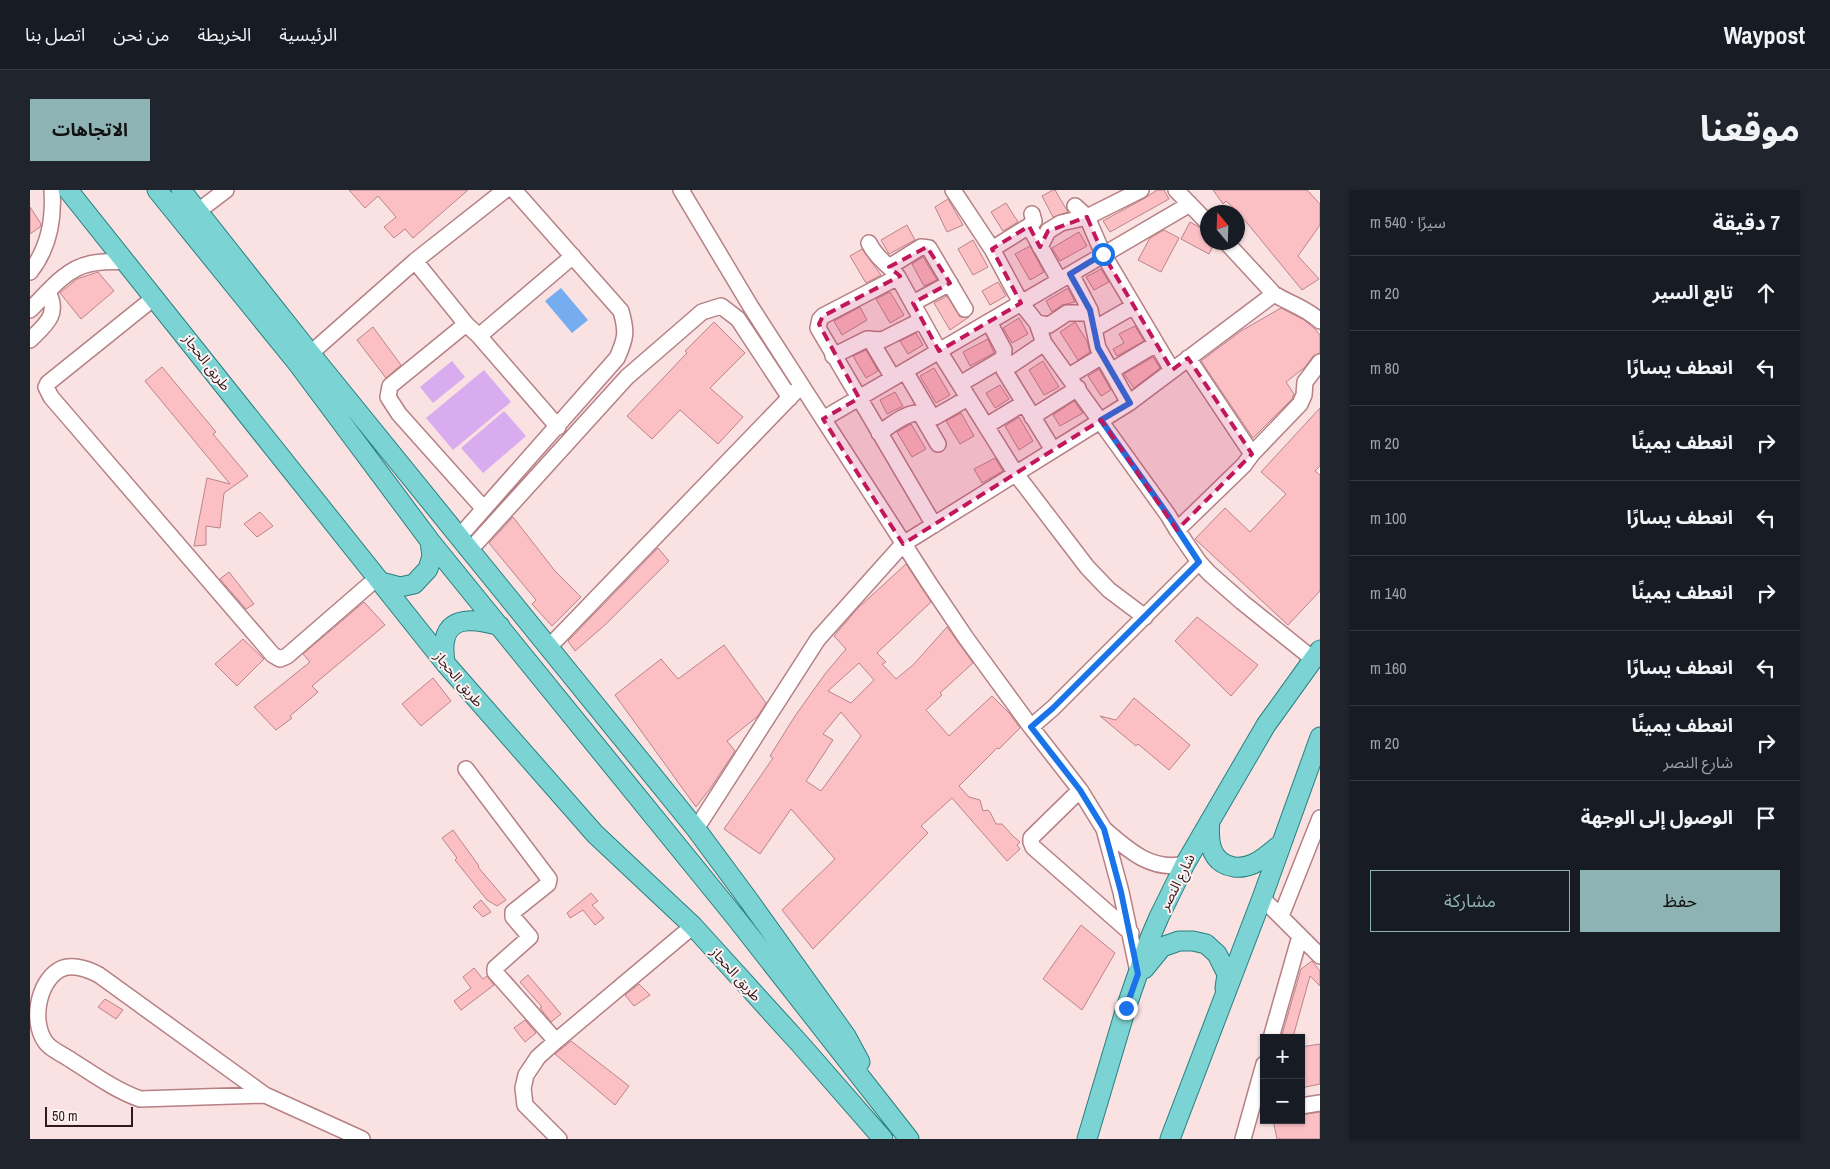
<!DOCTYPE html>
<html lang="ar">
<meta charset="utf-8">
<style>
:root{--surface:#171b24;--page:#20242c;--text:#f1f3f6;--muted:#9ea1a6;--line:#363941;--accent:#8eb3b4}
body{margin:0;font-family:"Archivo Narrow","Noto Sans Arabic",sans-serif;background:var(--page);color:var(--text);direction:rtl}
.controls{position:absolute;right:15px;bottom:15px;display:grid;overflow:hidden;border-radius:0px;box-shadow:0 1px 4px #0004}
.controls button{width:45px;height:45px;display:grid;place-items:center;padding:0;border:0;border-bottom:1px solid var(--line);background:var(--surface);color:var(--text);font:25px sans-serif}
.compass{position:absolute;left:1170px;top:15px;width:45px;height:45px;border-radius:50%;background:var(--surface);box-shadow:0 1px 4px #0004;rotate:341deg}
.scale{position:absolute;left:15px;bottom:12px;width:88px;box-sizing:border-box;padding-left:5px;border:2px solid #301b1c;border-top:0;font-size:14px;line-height:18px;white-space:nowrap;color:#301b1c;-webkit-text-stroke:4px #fef2f2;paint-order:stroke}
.stop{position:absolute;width:15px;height:15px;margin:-11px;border:4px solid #1a73e8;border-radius:50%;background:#fff}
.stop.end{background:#1a73e8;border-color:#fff;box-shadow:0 1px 5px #0008}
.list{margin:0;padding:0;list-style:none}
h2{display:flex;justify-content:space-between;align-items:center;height:65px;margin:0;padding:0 20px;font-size:21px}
h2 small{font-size:16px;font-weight:400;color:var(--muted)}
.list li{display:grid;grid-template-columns:32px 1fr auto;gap:15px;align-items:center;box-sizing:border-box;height:75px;padding:0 20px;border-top:1px solid var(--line)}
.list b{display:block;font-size:19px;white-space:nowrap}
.list p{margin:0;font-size:16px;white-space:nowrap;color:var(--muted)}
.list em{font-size:16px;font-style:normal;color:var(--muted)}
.actions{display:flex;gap:10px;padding:15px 20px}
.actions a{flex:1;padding:11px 0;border:1px solid var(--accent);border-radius:0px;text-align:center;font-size:18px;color:var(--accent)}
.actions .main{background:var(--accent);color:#111}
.icon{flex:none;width:28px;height:28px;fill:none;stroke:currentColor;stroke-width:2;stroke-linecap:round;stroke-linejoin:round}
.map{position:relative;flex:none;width:1290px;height:949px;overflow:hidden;direction:ltr;border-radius:0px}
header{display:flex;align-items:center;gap:30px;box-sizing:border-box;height:70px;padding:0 25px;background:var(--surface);border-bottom:1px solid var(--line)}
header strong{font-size:24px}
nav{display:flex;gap:28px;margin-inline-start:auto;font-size:18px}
.intro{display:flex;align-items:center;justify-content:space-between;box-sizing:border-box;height:120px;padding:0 30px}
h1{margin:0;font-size:35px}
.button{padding:12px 22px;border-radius:0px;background:var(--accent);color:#111;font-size:18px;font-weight:700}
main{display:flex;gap:30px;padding:0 30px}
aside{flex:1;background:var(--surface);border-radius:0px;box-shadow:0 1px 4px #0004}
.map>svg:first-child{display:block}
.green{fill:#d8acee}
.water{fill:#76adf1}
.building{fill:#fcc0c4;stroke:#bb8488;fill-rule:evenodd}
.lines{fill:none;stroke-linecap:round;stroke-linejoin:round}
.minor-casing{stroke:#b68084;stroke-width:18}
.major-casing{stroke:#288080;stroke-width:21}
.minor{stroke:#fff;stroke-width:15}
.major{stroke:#7bd4d3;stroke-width:19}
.route{stroke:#1a73e8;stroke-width:6}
.marked{fill:#c2185b;fill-opacity:0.2;stroke:#c2185b;stroke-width:4;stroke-dasharray:10 6;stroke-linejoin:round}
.labels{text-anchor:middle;stroke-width:4;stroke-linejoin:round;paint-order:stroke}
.street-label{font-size:14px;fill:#301b1c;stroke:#fef2f2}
</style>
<header>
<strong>Waypost</strong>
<nav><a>الرئيسية</a><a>الخريطة</a><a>من نحن</a><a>اتصل بنا</a></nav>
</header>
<div class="intro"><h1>موقعنا</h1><a class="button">الاتجاهات</a></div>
<main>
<aside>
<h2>7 دقيقة<small>سيرًا · 540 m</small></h2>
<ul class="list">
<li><svg class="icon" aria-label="ahead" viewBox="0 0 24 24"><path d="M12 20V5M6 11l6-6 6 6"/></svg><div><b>تابع السير</b></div><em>20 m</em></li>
<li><svg class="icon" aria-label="left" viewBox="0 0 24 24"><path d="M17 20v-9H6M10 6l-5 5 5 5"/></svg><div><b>انعطف يسارًا</b></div><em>80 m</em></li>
<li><svg class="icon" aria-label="right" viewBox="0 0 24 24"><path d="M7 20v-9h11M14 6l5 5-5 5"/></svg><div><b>انعطف يمينًا</b></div><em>20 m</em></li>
<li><svg class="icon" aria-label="left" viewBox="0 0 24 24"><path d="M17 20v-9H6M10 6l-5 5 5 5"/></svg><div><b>انعطف يسارًا</b></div><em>100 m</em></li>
<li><svg class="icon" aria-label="right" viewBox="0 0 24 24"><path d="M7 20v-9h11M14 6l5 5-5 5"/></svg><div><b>انعطف يمينًا</b></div><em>140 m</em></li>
<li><svg class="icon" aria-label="left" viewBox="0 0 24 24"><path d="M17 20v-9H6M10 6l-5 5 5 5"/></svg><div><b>انعطف يسارًا</b></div><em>160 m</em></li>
<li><svg class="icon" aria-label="right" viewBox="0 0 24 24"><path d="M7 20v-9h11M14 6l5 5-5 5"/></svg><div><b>انعطف يمينًا</b><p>شارع النصر</p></div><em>20 m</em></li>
<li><svg class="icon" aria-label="arrive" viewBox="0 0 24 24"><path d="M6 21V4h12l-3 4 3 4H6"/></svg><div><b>الوصول إلى الوجهة</b></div></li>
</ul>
<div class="actions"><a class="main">حفظ</a><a>مشاركة</a></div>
</aside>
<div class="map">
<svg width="1290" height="949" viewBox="0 0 1290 949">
<rect width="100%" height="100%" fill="#fae1e2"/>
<path class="green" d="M422,171L435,187L403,213L390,197Z
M454,180L481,212L423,260L396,228Z
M474,221L496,246L453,283L431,258Z"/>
<path class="water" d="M531,98L558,130L542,143L515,111Z"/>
<path class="building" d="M319,0H438L383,48L375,39L364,48L354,37L366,27L348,6L335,18Z
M1023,0H1025L1038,22L1023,27L1012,6Z
M1127,0H1134L1139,9L1080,42L1073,31L1115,8Z
M1183,0H1277L1290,14V35L1268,66L1289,89L1272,100L1208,22L1196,11L1193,14Z
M918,9L933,35L917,42L905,17Z
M976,13L988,32L973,41L961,22Z
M0,17L11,34L10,37L0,44Z
M1160,32L1178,42V52H1185L1179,64L1151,49Z
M877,35L885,50L859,64L851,50Z
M1134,40L1149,48L1131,82L1108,70L1120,48Z
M1049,42L1057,56L1030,71L1022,58Z
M943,50L958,77L943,85L928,59Z
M1000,56L1014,82L1000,90L985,64Z
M832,59L851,85L836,93L820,66Z
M893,67L907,90L894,96L882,74Z
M1071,79L1079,92L1064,100L1056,87Z
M68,82L84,101L51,129L30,103L47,89Z
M968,92L976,106L960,115L952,101Z
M1038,98L1045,112L1032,115L1022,122L1016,111Z
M860,102L874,125L860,133L846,109Z
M917,106L930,127H939L920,140L904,113Z
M830,117L837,130L812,145L804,131Z
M1251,118L1274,130L1285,139L1290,145V163L1283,166L1275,177L1256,192L1264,204L1262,209L1223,248L1171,171L1211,141Z
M989,128L998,144L982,153L973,138Z
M684,132L715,163L680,198L713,227L688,254L650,220L622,249L597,226L657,163L655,161Z
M1045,132L1057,151L1060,162L1048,170L1030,142Z
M1105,136L1114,151L1087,166L1083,159L1094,153L1089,144Z
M343,137L371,175L356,188L327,150Z
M886,143L893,155L878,164L870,151Z
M958,149L964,163L940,176L933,162Z
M836,160L848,181L836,188L823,166Z
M1123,167L1130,178L1104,198L1094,184Z
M1013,171L1029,197L1014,205L999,180Z
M132,177L186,242L183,244L218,286L194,303L190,338L176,336V355L164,356L177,288L200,294L115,191Z
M904,178L920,205L906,213L890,186Z
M1069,179L1081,200L1071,206L1058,186Z
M970,195L979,209L965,218L956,203Z
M865,202L873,216L857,224L850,210Z
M1044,211L1053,223L1030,236L1023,225Z
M1290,218V276L1285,281L1290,285V401L1258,435L1165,349L1195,318L1220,342L1256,304L1231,282Z
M931,223L944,246L930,254L916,231Z
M989,227L1003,251L989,260L975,236Z
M881,234L896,259L882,267L867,242Z
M965,268L973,281L952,293L944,279Z
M230,322L243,336L227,347L214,334Z
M483,327L525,381L551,407L522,436L502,414L506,410L459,353Z
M628,358L639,371L576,434L545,461L538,451Z
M876,374L901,412L847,463L856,472L852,474L866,489L883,475L917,437L943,473L910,503L912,505L896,520L919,546L962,506L980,524L990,538L969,559L967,558L929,596L939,607L950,610L953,621L958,620L960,622L966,634H972L984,647L990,652L987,655L990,659L977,671L922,608L891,636L898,643L783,759L752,720L805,669L761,619L730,664L694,639L743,568L740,566L765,526L795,484L816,459L804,446L828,418ZM829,473L844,490L821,513L798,501ZM811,522L831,546L791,601L776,591L803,550L793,544Z
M199,382L224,414L216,419L190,389Z
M334,412L355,435L282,496L288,502L260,526L262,528L246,540L224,517L280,472L273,464Z
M1167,427L1228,475L1201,506L1145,451Z
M213,449L234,469L207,496L185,474Z
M694,455L736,513L728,526L697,551L705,561L682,596L666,617L585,505L631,469L648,489Z
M403,488L421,511L391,536L372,514Z
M1104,508L1160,555L1139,580L1108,554L1106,556L1070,526L1086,530Z
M423,640L449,676L448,677L476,710L467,716L457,710L425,670L427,668L412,648Z
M561,703L568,711L562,715L574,728L565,735L553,720L540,728L537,723Z
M451,710L461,722L453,727L443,717Z
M1051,735L1085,763L1052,820L1013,789Z
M1282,771L1290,781V796L1280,786L1263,847L1252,845L1271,779Z
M444,778L453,789L457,786L464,795L431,820L424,811L441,798L433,787Z
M498,785L531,824L521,832L510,818L512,817L490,792Z
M609,794L620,805L604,816L595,805Z
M75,809L93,820L86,829L68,817Z
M495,830L506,843L495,852L484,838Z
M541,851L599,896L585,915L525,864Z
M1290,854V894L1271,898V857Z
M1290,922V949H1247L1243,930H1271V925Z"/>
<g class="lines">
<defs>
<path id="minor" d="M651,0L721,117L899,393L936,448L1001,537L1050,600L1074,639L1091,702L1108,782
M923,0L962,59L991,113L1007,133L1014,153L1138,325L1147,340L1214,275L1222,264L1270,214L1274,205L1275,192L1290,172
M1146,0L1178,33
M1045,16L1057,27L1073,64L1142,180
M1002,24L1004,31L999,36L1029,90
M159,28L196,0
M1196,52L1244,104C1260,114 1275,117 1290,131
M839,53C848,71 858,73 868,87L909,161L986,284L1057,377L1079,400L1115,427
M1010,57L1018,41L1031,33L1057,27L1111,0
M962,59L999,36
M385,71L436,134L449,146L528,237
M859,77L891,57L899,58L935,119
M0,82C19,58 24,29 22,0
M1041,84L1060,120L1068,158L1099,213
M868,87L793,126L790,129L788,138L904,335
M125,107L18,193L16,197L21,207L243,465L250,469L257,466L347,388
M883,113L920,93
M0,120C17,103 35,79 59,74C70,71 83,72 95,71
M959,132L974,160L973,172L974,180L1023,260
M1007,133L1019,135L1037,123H1053L1060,120
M436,134L360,196L358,207L369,224L454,319
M1064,139L1104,116
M449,146L543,66
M840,149L863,188
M0,150C15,135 30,125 18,102
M803,166L837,149L852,150L892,130
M1158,168L1222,264
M273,170L385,71L475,0
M974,180L1014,153
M875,181L902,227
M1081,181L1126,154
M1039,186L1072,166
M930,194L974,168
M890,223L908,254
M1002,227L1048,198
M793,229L1160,14
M956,236L994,213
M849,243C860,236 876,222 889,223C895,223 899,227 905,227L938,208
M1147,340L1169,372L1179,383L1212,412L1283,469
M429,347L587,168C596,148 597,142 591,121L484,0
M440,360L597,187L672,122L691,116L708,129L760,208
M519,457L766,201
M1001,537L1023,518L1169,372
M436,579L519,689L518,694L483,722V727L500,747L465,778V782L526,851
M1050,600L1001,648V652L1003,657L1101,743
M666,639L788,449L873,354L1099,213L1244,104
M1074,639C1098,660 1122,682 1155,674
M1232,708L1290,766
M1251,726L1290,628
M1241,848L1270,746
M235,905L110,909C85,900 63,884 41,870C34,865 24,861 18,855C0,836 7,793 29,780C41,773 58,779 69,785L235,905L332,949
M1271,916L1290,913
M529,949L495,915L493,898L496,885L508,867L526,851L663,736
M1213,949L1234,874"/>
<path id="major" d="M38,0L415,473L565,644L663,736L771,855L853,949
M127,0L268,174L400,351L706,728L879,949
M151,0L280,163L666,639L720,712L816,846L830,872
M351,392L370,397L384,394L398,379L402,366L400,351
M415,473C414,465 413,456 415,449C420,423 453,431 470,436
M1180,631C1178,651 1180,673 1204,677C1211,678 1216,677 1223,674C1234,669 1243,660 1252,653
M1114,779L1132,757L1149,751H1163L1176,754L1187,764L1197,784L1195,798
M1057,949L1096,818L1120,748L1129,727L1155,674L1236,535L1290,460
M1140,949L1232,708L1290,547"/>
</defs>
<use href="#minor" class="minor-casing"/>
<use href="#major" class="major-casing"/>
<use href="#minor" class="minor"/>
<use href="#major" class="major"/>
</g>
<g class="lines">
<path class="route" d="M1073,64L1040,84L1060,120L1068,158L1100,213L1071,230L1138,325L1169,372L1023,518L1001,537L1050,600L1074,639L1091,702L1108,784L1096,818"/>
</g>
<path class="marked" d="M1057,27L1073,64L1142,180L1158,168L1222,264L1147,340L1071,230L873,354L793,229L829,208L789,134L793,126L870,86L859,77L897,57L920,93L883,113L909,161L991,113L962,59L999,36L1010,57L1018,41Z"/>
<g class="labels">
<g class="street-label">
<text transform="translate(177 172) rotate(52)" y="5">طريق الحجاز</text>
<text transform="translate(429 489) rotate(50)" y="5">طريق الحجاز</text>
<text transform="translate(1147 692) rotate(-63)" y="5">شارع النصر</text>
<text transform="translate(706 784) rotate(48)" y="5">طريق الحجاز</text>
</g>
</g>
</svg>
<div class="controls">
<button>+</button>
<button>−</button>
</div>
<svg class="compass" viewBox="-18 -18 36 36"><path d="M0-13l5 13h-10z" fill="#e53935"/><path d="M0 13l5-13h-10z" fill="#9ea1a6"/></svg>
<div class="scale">50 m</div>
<div class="stop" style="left:1073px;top:64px"></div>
<div class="stop end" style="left:1096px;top:818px"></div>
</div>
</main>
